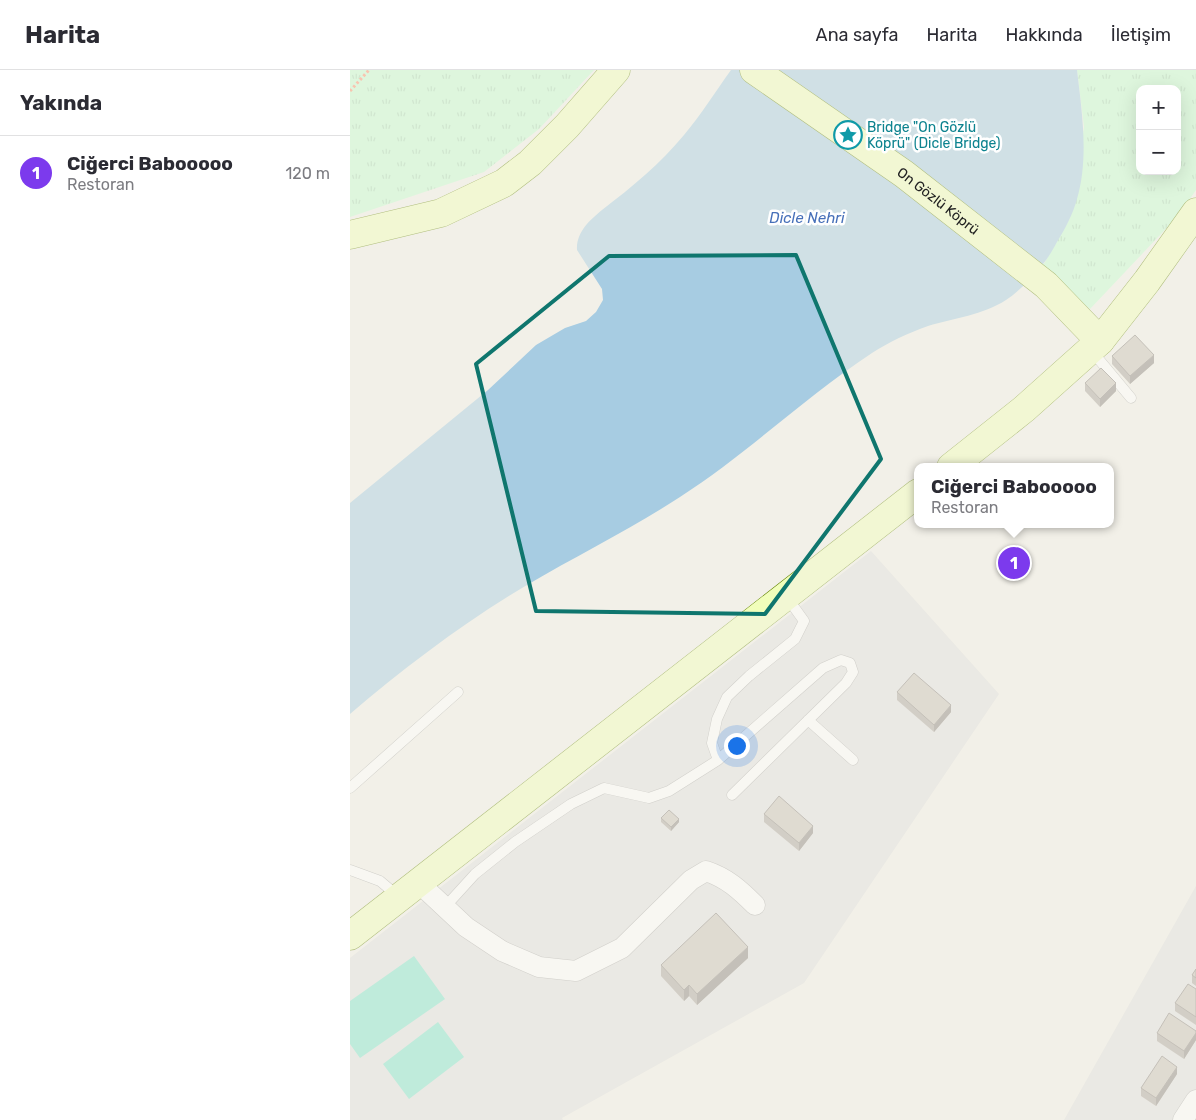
<!DOCTYPE html>
<html lang="tr">
<meta charset="utf-8">
<style>
:root{--surface:#fff;--page:#f2f2f3;--text:#2b2b33;--muted:#7c7c81;--line:#e1e1e2;--accent:#7c3aed}
body{margin:0;font-family:Rubik,sans-serif;background:var(--page);color:var(--text)}
.controls{position:absolute;right:15px;top:15px;display:grid;overflow:hidden;border-radius:10px;box-shadow:0 5px 20px #0002}
.controls button{width:45px;height:45px;display:grid;place-items:center;padding:0;border:0;border-bottom:1px solid var(--line);background:var(--surface);color:var(--text);font:25px sans-serif}
.you{position:absolute;left:386px;top:675px;width:18px;height:18px;margin:-12px;border:4px solid #fff;border-radius:50%;background:#1a73e8;box-shadow:0 0 0 8px #1a73e833}
.badge{display:grid;place-items:center;width:32px;height:32px;border-radius:50%;background:var(--accent);color:#fff;font-size:16px;font-weight:700}
.pin{position:absolute;translate:-50% -50%;border:2px solid #fff;box-shadow:0 1px 5px #0006}
.popup{position:absolute;left:564px;top:393px;width:200px;height:65px;box-sizing:border-box;display:grid;place-content:center;border-radius:10px;background:var(--surface);filter:drop-shadow(0 1px 4px #0005);font-size:16px;white-space:nowrap;color:var(--muted)}
.popup b{font-size:19px;color:var(--text)}
.popup::after{content:'';position:absolute;left:50%;top:100%;margin-left:-10px;border:10px solid transparent;border-top-color:var(--surface)}
.list{margin:0;padding:0;list-style:none}
h2{display:flex;justify-content:space-between;align-items:center;height:65px;margin:0;padding:0 20px;font-size:21px}
h2 small{font-size:16px;font-weight:400;color:var(--muted)}
.list li{display:grid;grid-template-columns:32px 1fr auto;gap:15px;align-items:center;box-sizing:border-box;height:75px;padding:0 20px;border-top:1px solid var(--line)}
.list b{display:block;font-size:19px;white-space:nowrap}
.list p{margin:0;font-size:16px;white-space:nowrap;color:var(--muted)}
.list em{font-size:16px;font-style:normal;color:var(--muted)}
.map{position:relative;flex:none;width:846px;height:1050px;overflow:hidden}
header{display:flex;align-items:center;gap:30px;box-sizing:border-box;height:70px;padding:0 25px;background:var(--surface);border-bottom:1px solid var(--line)}
header strong{font-size:24px}
nav{display:flex;gap:28px;margin-inline-start:auto;font-size:18px}
main{display:flex}
aside{flex:1;background:var(--surface)}
.map>svg:first-child{display:block}
.residential{fill:#e0dfdf}
.park{fill:url(#park-tufts);fill-rule:evenodd}
.pitch{fill:#82e5cd}
.water{fill:#a7cce2}
.lines{fill:none;stroke-linecap:round;stroke-linejoin:round}
.lane-casing{stroke:#a9a9a9;stroke-width:11}
.street-casing{stroke:#a9a9a9;stroke-width:21}
.secondary-casing{stroke:#628200;stroke-width:29}
.path{stroke:#ff906d;stroke-width:3;stroke-dasharray:2.5 2.5;stroke-linecap:butt}
.lane{stroke:#fff;stroke-width:10}
.street{stroke:#fff;stroke-width:20}
.secondary{stroke:#f1febb;stroke-width:28}
.wall{fill:#aca59d}
.shaded-wall{fill:#8c8680}
.building{fill:#c8c0b7;stroke:#8c8680}
.marked{fill:none;stroke:#0f766e;stroke-width:4;stroke-linejoin:round}
.labels{text-anchor:middle;stroke-width:5;stroke-linejoin:round;paint-order:stroke}
.culture-label{font-size:14px;fill:#0d838f;stroke:#fff;text-anchor:start}
.street-label{font-size:14px;fill:#222;stroke:#fff}
.water-label{font-size:15px;font-style:italic;fill:#4770b9;stroke:#fff}
</style>
<header>
<strong>Harita</strong>
<nav><a>Ana sayfa</a><a>Harita</a><a>Hakkında</a><a>İletişim</a></nav>
</header>
<main>
<aside>
<h2>Yakında<small></small></h2>
<ul class="list">
<li><span class="badge">1</span><div><b>Ciğerci Babooooo</b><p>Restoran</p></div><em>120 m</em></li>
</ul>
</aside>
<div class="map">
<svg width="846" height="1050" viewBox="0 0 846 1050">
<defs>
<pattern id="park-tufts" width="24" height="20" patternUnits="userSpaceOnUse" patternTransform="scale(1.25)"><rect width="24" height="20" fill="#c5fdd1"/><path d="M3 7l-1-3M5 7V3M7 7l1-3M15 17l-1-3M17 17v-4M19 17l1-3" fill="none" stroke="#a9d9b3"/></pattern>
</defs>
<rect width="100%" height="100%" fill="#f2f0e8"/>
<path class="residential" d="M521,481L649,624L454,913L212,1048L213,1050H0V888Z
M846,816V1050H714Z"/>
<path class="park" d="M0,0H244L189,59L134,102L0,147Z
M727,0H846V120L828,146L740,239L690,198L695,192L719,150L734,57ZM790,19H827V101H790Z"/>
<path class="pitch" d="M64,886L95,929L10,988L0,974V931Z
M88,952L114,987L59,1029L33,994Z"/>
<path class="water" d="M381,0H727C732,42 739,88 727,129C723,144 715,159 707,172C703,179 699,187 693,194C683,206 670,221 656,230C633,245 604,248 578,256C558,263 539,272 522,283C455,327 397,384 330,427C281,459 228,485 177,515C115,552 55,597 0,644V433L138,320L186,275L215,258L236,251L246,242L253,230L252,219L227,180C226,162 240,150 252,140C282,117 310,94 334,65C351,45 365,22 381,0Z"/>
<g class="lines">
<defs>
<path id="lane" d="M741,280L781,328
M458,650L503,690
M368,690L362,673L367,649L377,627L399,606L445,569L454,551L436,526
M0,718L108,622
M0,800L30,811L49,827
M95,837L125,804L165,772L221,734L254,718L299,728L319,721L368,690L473,598L491,590L500,593L503,602L496,613L382,725"/>
<path id="street" d="M69,813L116,857L152,881L189,897L226,901L272,878L341,810L356,801C377,808 390,820 405,835
M833,1050L846,1030"/>
<g id="secondary">
<path id="s1" d="M404,0L554,104L696,215L750,271"/>
<path d="M0,165L91,143L154,113L180,93L217,56L266,0"/>
<path d="M601,397L674,339L750,271L797,211L846,142"/>
<path d="M0,866L568,423"/>
</g>
</defs>
<use href="#lane" class="lane-casing"/>
<use href="#street" class="street-casing"/>
<use href="#secondary" class="secondary-casing"/>
<path class="path" d="M0,21L19,0"/>
<use href="#lane" class="lane"/>
<use href="#street" class="street"/>
<use href="#secondary" class="secondary"/>
</g>
<path class="wall" d="M762,286L804,293L780,314L762,294Z
M735,313L766,321L750,337L735,321Z
M547,622L601,642L584,662L547,630Z
M414,744L463,763L449,781L414,752Z
M311,748L329,752L321,761L311,752Z
M398,888L347,935L339,926L334,931L311,906V895Z
M846,899V916L842,913V905Z
M846,919V955L825,941V933Z
M846,961V970L834,989L807,971V963Z
M827,1004L806,1036L791,1026V1018Z"/>
<path class="shaded-wall" d="M804,285V293L780,314V306Z
M766,313V321L750,337V329Z
M601,635V642L584,662V655Z
M329,749V752L321,761V757Z
M463,756V763L449,781V773Z
M398,877V888L347,935V924Z
M339,915V926L334,931V920Z
M846,963V970L834,989V981Z
M827,997V1004L806,1036V1028Z"/>
<path class="building" d="M785,265L804,285L780,306L762,286Z
M751,298L766,313L750,329L735,313Z
M564,603L601,635L584,655L547,622Z
M429,726L463,756L449,773L414,744Z
M319,740L329,749L321,757L311,748Z
M366,843L398,877L347,924L339,915L334,920L311,895Z
M846,899V908L842,905Z
M838,914L846,919V947L825,933Z
M819,943L846,961V963L834,981L807,963Z
M812,986L827,997L806,1028L791,1018Z"/>
<path d="M0 0H846V1050H0ZM446,185L531,389L415,544L186,541L126,294L259,186Z" fill="#f2f0e8" fill-opacity=".55" fill-rule="evenodd"/>
<path class="marked" d="M446,185L531,389L415,544L186,541L126,294L259,186Z"/>
<defs>
<symbol id="sight-ring" viewBox="-11 -11 22 22"><circle r="9.5" fill="#fff" stroke="#0f9aa8" stroke-width="1.5"/><path d="M0-6L1.8-2.2L6-1.7L2.9 1.2L3.7 5.4L0 3.3L-3.7 5.4L-2.9 1.2L-6-1.7L-1.8-2.2Z" fill="#0f9aa8"/></symbol>
</defs>
<g fill-rule="evenodd">
<use href="#sight-ring" x="482" y="49" width="32" height="32"/>
</g>
<g class="labels">
<g class="culture-label">
<text x="517" y="62">Bridge "On Gözlü<tspan x="517" dy="16">Köprü" (Dicle Bridge)</tspan></text>
</g>
<g class="street-label">
<text dy="5" stroke="none"><textPath href="#s1" startOffset="226">On Gözlü Köprü</textPath></text>
</g>
<g class="water-label">
<text x="457" y="153">Dicle Nehri</text>
</g>
</g>
</svg>
<div class="controls">
<button>+</button>
<button>−</button>
</div>
<div class="you"></div>
<div class="pin badge" style="left:664px;top:493px">1</div>
<div class="popup"><b>Ciğerci Babooooo</b>Restoran</div>
</div>
</main>
